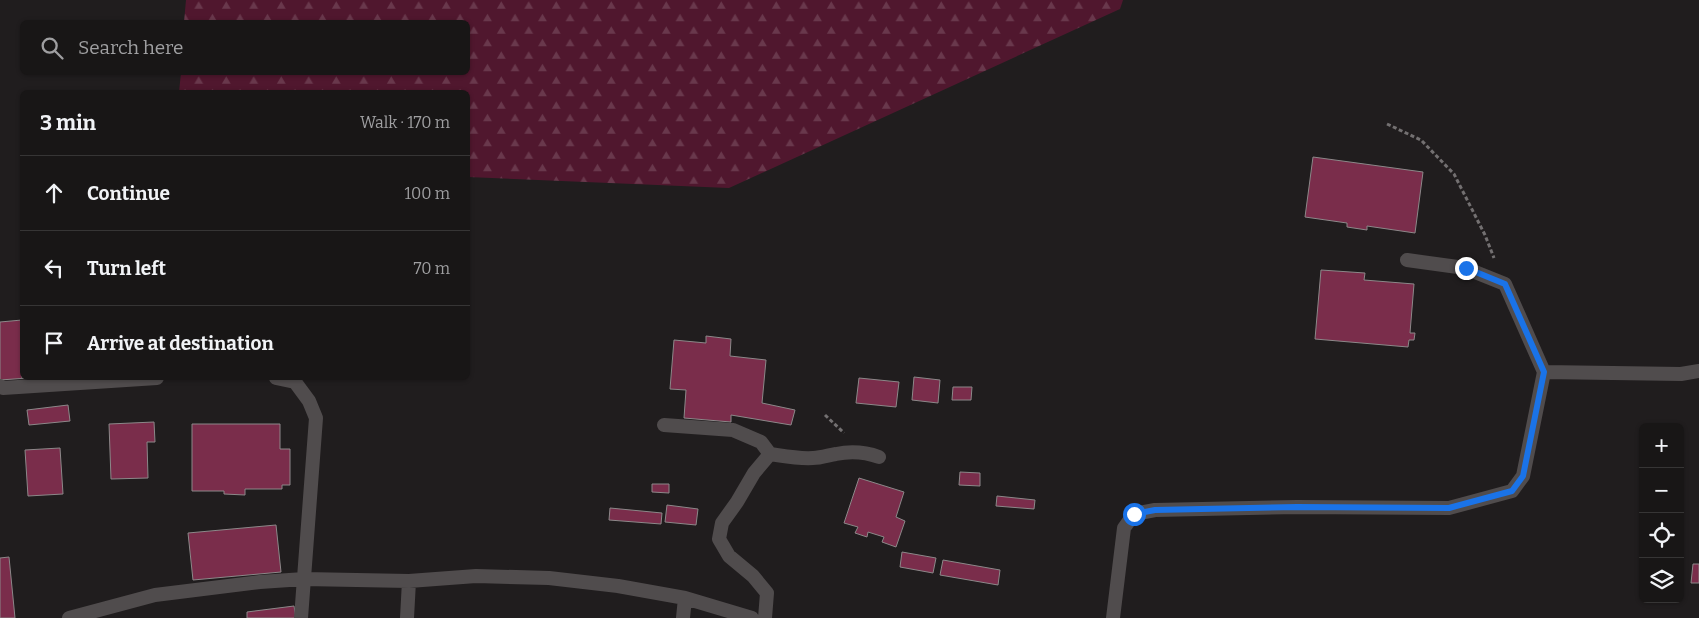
<!DOCTYPE html>
<meta charset="utf-8">
<style>
:root{--surface:#181616;--page:#252323;--text:#f1f3f6;--muted:#9f9fa1;--line:#363535}
body{margin:0;font-family:Bitter,serif;background:var(--page);color:var(--text)}
.controls{position:absolute;right:15px;bottom:15px;display:grid;overflow:hidden;border-radius:8px;box-shadow:0 1px 4px #0004}
.controls button{width:45px;height:45px;display:grid;place-items:center;padding:0;border:0;border-bottom:1px solid var(--line);background:var(--surface);color:var(--text);font:25px sans-serif}
.stop{position:absolute;width:15px;height:15px;margin:-11px;border:4px solid #1a73e8;border-radius:50%;background:#fff}
.stop.end{background:#1a73e8;border-color:#fff;box-shadow:0 1px 5px #0008}
.list{margin:0;padding:0;list-style:none}
h2{display:flex;justify-content:space-between;align-items:center;height:65px;margin:0;padding:0 20px;font-size:21px}
h2 small{font-size:16px;font-weight:400;color:var(--muted)}
.list li{display:grid;grid-template-columns:32px 1fr auto;gap:15px;align-items:center;box-sizing:border-box;height:75px;padding:0 20px;border-top:1px solid var(--line)}
.list b{display:block;font-size:19px;white-space:nowrap}
.list em{font-size:16px;font-style:normal;color:var(--muted)}
.icon{flex:none;width:28px;height:28px;fill:none;stroke:currentColor;stroke-width:2;stroke-linecap:round;stroke-linejoin:round}
.map{position:relative;flex:none;width:1699px;height:618px;overflow:hidden}
.search{position:absolute;background:var(--surface);box-shadow:0 1px 4px #0004;left:20px;top:20px;width:450px;height:55px;display:flex;align-items:center;gap:12px;box-sizing:border-box;padding:0 18px;border-radius:8px;color:var(--muted);font-size:19px}
.panel{position:absolute;background:var(--surface);box-shadow:0 1px 4px #0004;left:20px;top:90px;width:450px;height:290px;border-radius:8px}
.map>svg:first-child{display:block}
.forest{fill:url(#forest-firs)}
.building{fill:#7a2d4b;stroke:#8c8889}
.lines{fill:none;stroke-linecap:round;stroke-linejoin:round}
.path{stroke:#737071;stroke-width:3;stroke-dasharray:4 2.5;stroke-linecap:butt}
.minor{stroke:#504c4d;stroke-width:14}
.route{stroke:#1a73e8;stroke-width:6}
</style>
<div class="map">
<svg width="1699" height="618" viewBox="0 0 1699 618">
<defs>
<pattern id="forest-firs" width="22" height="20" patternUnits="userSpaceOnUse" patternTransform="scale(1.25)"><rect width="22" height="20" fill="#50172e"/><path d="M5 1l3.5 6h-7zM16 11l3.5 6h-7z" fill="#69384c"/></pattern>
</defs>
<rect width="100%" height="100%" fill="#201d1e"/>
<path class="forest" d="M186,0H1123L1120,9L729,188L468,177V92H179L181,73L468,72V22H184Z"/>
<path class="building" d="M1313,157L1423,172L1415,233L1367,226V230L1347,227V223L1305,217Z
M1321,270L1365,273L1364,280L1414,284L1410,333H1415L1414,340H1409L1408,347L1315,339Z
M22,320V378H28L0,380V322Z
M706,336L731,339L730,356L766,360L762,403L795,410L791,425L731,415V422L684,418L686,390L670,389L674,340L706,343Z
M914,377L940,380L938,403L912,400Z
M859,378L899,382L896,407L856,403Z
M953,387H972L971,400H952Z
M68,405L70,421L29,425L27,410Z
M154,422L155,442H147L148,478L111,479L109,424Z
M192,424H280V449H290V485H282V489H245V495L224,494V491H192Z
M60,448L63,494L28,496L25,450Z
M960,472L980,473V486L959,485Z
M859,478L904,492L896,517L905,521L896,547L882,542L884,537L868,532L867,537L855,533L858,527L844,523Z
M652,484H669V493L652,492Z
M997,496L1035,500L1034,509L996,506Z
M667,505L698,509L696,525L665,522Z
M610,508L662,513L661,524L609,520Z
M276,525L281,572L193,580L188,533Z
M902,552L936,558L933,573L900,567Z
M9,557L15,618H0V558Z
M943,560L1000,570L998,585L940,575Z
M1693,564H1699V583H1691Z
M294,606L296,618H247V612Z"/>
<g class="lines">
<path class="path" d="M1387,124L1421,140L1454,174L1485,235L1494,258
M825,415L844,433"/>
<path class="minor" d="M1544,372L1681,374L1699,371
M276,378L295,382L309,401L316,418L301,618
M0,386L3,388L157,378
M664,425L733,430L761,442L770,454
M69,618L155,595L260,582L304,579L409,581L476,576L549,578L618,586L685,598L752,618
M407,618L409,581
M683,618L685,598
M765,618L767,593L753,576L729,556L719,539L722,523L737,502L754,473L770,454C784,456 798,459 813,458C821,458 829,455 836,454C851,451 865,452 879,457
M1113,618L1124,528L1134,514L1155,510L1297,507L1449,508L1512,491L1523,476L1544,372L1505,284L1465,268L1407,260"/>
</g>
<g class="lines">
<path class="route" d="M1134,514L1155,510L1297,507L1449,508L1512,491L1523,476L1544,372L1505,284L1466,268"/>
</g>
</svg>
<div class="controls">
<button>+</button>
<button>−</button>
<button><svg class="icon" aria-label="locate" viewBox="0 0 24 24"><circle cx="12" cy="12" r="6"/><path d="M12 2v4M12 18v4M2 12h4M18 12h4"/></svg></button>
<button><svg class="icon" aria-label="layers" viewBox="0 0 24 24"><path d="M12 4l9 5-9 5-9-5zM3 14l9 5 9-5"/></svg></button>
</div>
<div class="stop" style="left:1134px;top:514px"></div>
<div class="stop end" style="left:1466px;top:268px"></div>
<div class="search"><svg class="icon" aria-label="search" viewBox="0 0 24 24"><circle cx="10" cy="10" r="6"/><path d="M15 15l6 6"/></svg>Search here</div>
<section class="panel">
<h2>3 min<small>Walk · 170 m</small></h2>
<ul class="list">
<li><svg class="icon" aria-label="ahead" viewBox="0 0 24 24"><path d="M12 20V5M6 11l6-6 6 6"/></svg><div><b>Continue</b></div><em>100 m</em></li>
<li><svg class="icon" aria-label="left" viewBox="0 0 24 24"><path d="M17 20v-9H6M10 6l-5 5 5 5"/></svg><div><b>Turn left</b></div><em>70 m</em></li>
<li><svg class="icon" aria-label="arrive" viewBox="0 0 24 24"><path d="M6 21V4h12l-3 4 3 4H6"/></svg><div><b>Arrive at destination</b></div></li>
</ul>
</section>
</div>
